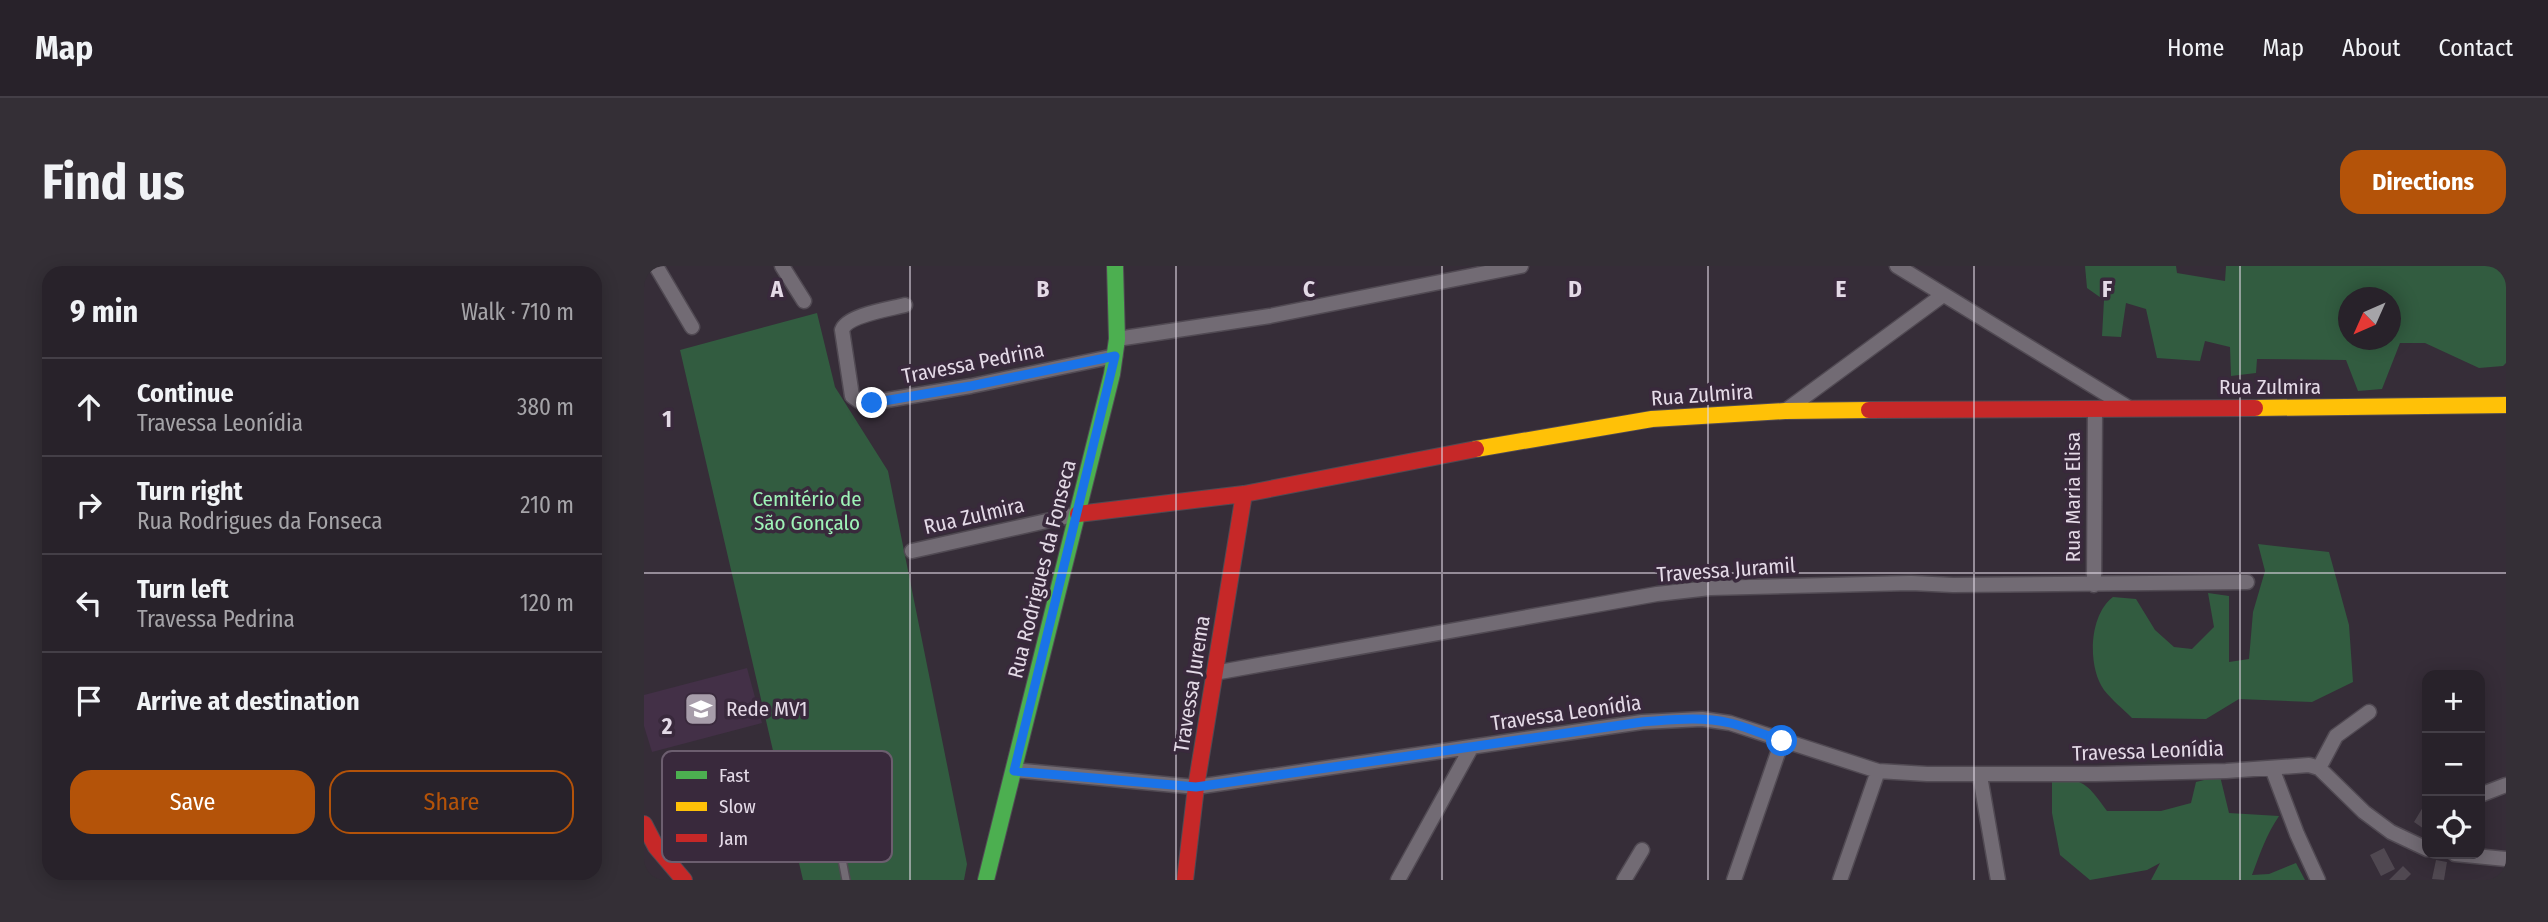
<!DOCTYPE html>
<meta charset="utf-8">
<style>
:root{--surface:#28222a;--page:#342f36;--text:#f1f3f6;--muted:#a5a4a8;--line:#443f47;--accent:#b45309}
body{margin:0;font-family:"Fira Sans Condensed",sans-serif;background:var(--page);color:var(--text)}
.controls{position:absolute;right:21px;bottom:21px;display:grid;overflow:hidden;border-radius:14px;box-shadow:0 4px 18px #0003}
.controls button{width:63px;height:63px;display:grid;place-items:center;padding:0;border:0;border-bottom:2px solid var(--line);background:var(--surface);color:var(--text);font:35px sans-serif}
.compass{position:absolute;left:1694px;top:21px;width:63px;height:63px;border-radius:50%;background:var(--surface);box-shadow:0 4px 18px #0003;rotate:225deg}
.stop{position:absolute;width:21px;height:21px;margin:-16px;border:5px solid #1a73e8;border-radius:50%;background:#fff}
.stop.end{background:#1a73e8;border-color:#fff;box-shadow:0 2px 7px #0008}
.list{margin:0;padding:0;list-style:none}
h2{display:flex;justify-content:space-between;align-items:center;height:91px;margin:0;padding:0 28px;font-size:30px}
h2 small{font-size:23px;font-weight:400;color:var(--muted)}
.list li{display:grid;grid-template-columns:46px 1fr auto;gap:21px;align-items:center;box-sizing:border-box;height:98px;padding:0 28px;border-top:2px solid var(--line)}
.list b{display:block;font-size:26px;white-space:nowrap}
.list p{margin:0;font-size:23px;white-space:nowrap;color:var(--muted)}
.list em{font-size:23px;font-style:normal;color:var(--muted)}
.actions{display:flex;gap:14px;padding:21px 28px}
.actions a{flex:1;padding:16px 0;border:2px solid var(--accent);border-radius:21px;text-align:center;font-size:24px;color:var(--accent)}
.actions .main{background:var(--accent);color:#fff}
.icon{flex:none;width:38px;height:38px;fill:none;stroke:currentColor;stroke-width:2;stroke-linecap:round;stroke-linejoin:round}
.map{position:relative;flex:none;width:1862px;height:614px;overflow:hidden;border-radius:21px}
header{display:flex;align-items:center;gap:42px;box-sizing:border-box;height:98px;padding:0 35px;background:var(--surface);border-bottom:2px solid var(--line)}
header strong{font-size:33px}
nav{display:flex;gap:38px;margin-inline-start:auto;font-size:24px}
.intro{display:flex;align-items:center;justify-content:space-between;box-sizing:border-box;height:168px;padding:0 42px}
h1{margin:0;font-size:49px}
.button{padding:18px 32px;border-radius:21px;background:var(--accent);color:#fff;font-size:24px;font-weight:700}
main{display:flex;gap:42px;padding:0 42px}
aside{flex:1;background:var(--surface);border-radius:21px;box-shadow:0 4px 18px #0003}
.map>svg:first-child{display:block}
.built{fill:#433047}
.green{fill:#325c40;fill-rule:evenodd}
.building{fill:#504851}
.lines{fill:none;stroke-linecap:round;stroke-linejoin:round}
.lane-casing{stroke:#514a53;stroke-width:10}
.street-casing{stroke:#514a53;stroke-width:17}
.fast-casing{stroke:#514a53;stroke-width:18}
.slow-casing{stroke:#514a53;stroke-width:18}
.jam-casing{stroke:#514a53;stroke-width:18}
.lane{stroke:#726b74;stroke-width:7}
.street{stroke:#726b74;stroke-width:14}
.fast{stroke:#4caf50;stroke-width:16}
.slow{stroke:#ffc107;stroke-width:16}
.jam{stroke:#c62828;stroke-width:16}
.route{stroke:#1a73e8;stroke-width:9}
.grid{fill:none;stroke:#e4dae7;stroke-width:2;stroke-opacity:0.55}
.labels{text-anchor:middle;stroke-width:7;stroke-linejoin:round;paint-order:stroke}
.street-label{font-size:21px;fill:#e4dae7;stroke:#39293c}
.park-label{font-size:21px;fill:#9ef3b7;stroke:#39293c}
.poi-label{font-size:21px;fill:#e4dae7;stroke:#39293c;text-anchor:start}
.key{fill:#39293c;stroke:#6c5e6f;stroke-width:2}
.key-label{font-size:19px;fill:#e4dae7}
.grid-label{font-size:23px;text-anchor:middle;font-weight:bold;fill:#e4dae7;stroke:#39293c;stroke-width:7;stroke-linejoin:round;paint-order:stroke}
</style>
<header>
<strong>Map</strong>
<nav><a>Home</a><a>Map</a><a>About</a><a>Contact</a></nav>
</header>
<div class="intro"><h1>Find us</h1><a class="button">Directions</a></div>
<main>
<aside>
<h2>9 min<small>Walk · 710 m</small></h2>
<ul class="list">
<li><svg class="icon" aria-label="ahead" viewBox="0 0 24 24"><path d="M12 20V5M6 11l6-6 6 6"/></svg><div><b>Continue</b><p>Travessa Leonídia</p></div><em>380 m</em></li>
<li><svg class="icon" aria-label="right" viewBox="0 0 24 24"><path d="M7 20v-9h11M14 6l5 5-5 5"/></svg><div><b>Turn right</b><p>Rua Rodrigues da Fonseca</p></div><em>210 m</em></li>
<li><svg class="icon" aria-label="left" viewBox="0 0 24 24"><path d="M17 20v-9H6M10 6l-5 5 5 5"/></svg><div><b>Turn left</b><p>Travessa Pedrina</p></div><em>120 m</em></li>
<li><svg class="icon" aria-label="arrive" viewBox="0 0 24 24"><path d="M6 21V4h12l-3 4 3 4H6"/></svg><div><b>Arrive at destination</b></div></li>
</ul>
<div class="actions"><a class="main">Save</a><a>Share</a></div>
</aside>
<div class="map">
<svg width="1862" height="614" viewBox="0 0 1862 614">
<rect width="100%" height="100%" fill="#362d38"/>
<path class="built" d="M103,402L118,457L8,486L0,460V429Z"/>
<path class="green" d="M1441,0H1532L1533,7L1581,15L1582,0H1862V97L1859,100L1835,102L1781,77H1756L1738,123L1714,125L1702,94L1613,93L1612,107L1587,110L1586,81L1561,75L1556,95L1513,92L1502,43L1482,37L1477,71L1458,70L1460,34L1443,22ZM1704,32H1746V74H1704Z
M173,47L191,121L244,205L323,598L320,614H159L36,84Z
M1614,278L1685,286L1705,359L1709,416L1668,436L1595,433L1562,453L1488,452C1479,443 1468,434 1460,424C1443,400 1445,349 1469,331L1492,333L1511,364L1530,381L1548,383L1570,361L1564,327L1585,330V396L1605,393L1609,346L1621,305Z
M1576,510L1585,547L1635,550C1622,569 1616,588 1608,609L1625,608L1652,597L1661,614H1507L1516,597L1503,604L1446,614L1416,589L1408,547V515C1440,510 1445,521 1463,545H1517L1547,537L1552,516Z"/>
<path class="building" d="M1779,541L1783,544V565L1770,556Z
M1740,582L1751,603L1737,610L1726,589Z
M1792,594L1803,596L1800,614L1788,613Z
M1759,600L1767,608L1761,614H1745Z"/>
<g class="lines">
<defs>
<path id="lane" d="M187,536L202,614"/>
<path id="street" d="M12,0L48,61
M138,0L160,35
M1253,0L1485,142
M261,39C246,43 203,49 198,64L208,130L219,138L327,120L471,90
M473,73L626,50L877,0
M1141,145L1299,29
M268,285L434,248
M1450,319L1451,144
M570,407L1013,328L1066,322L1267,317L1309,319L1603,316
M1628,502L1653,568L1674,614
M1675,502L1692,470L1725,446
M370,504L552,521L998,456L1058,453L1086,457L1234,505L1283,508H1452L1582,505L1665,499L1675,502L1720,546L1747,566L1783,583
M1336,510L1354,614
M1836,529L1862,519
M1811,588L1862,593
M754,614L827,482
M980,614L998,584
M1090,614L1138,475
M1196,614L1234,505"/>
<path id="fast" d="M342,614L468,108L473,73L471,0"/>
<path id="slow" d="M1611,142L1862,139
M832,183L1008,153L1141,145L1225,144"/>
<path id="jam" d="M1225,144L1611,142
M434,248L600,228L832,183
M0,558L12,581L40,614
M541,614L552,521L600,228"/>
</defs>
<use href="#lane" class="lane-casing"/>
<use href="#street" class="street-casing"/>
<use href="#fast" class="fast-casing"/>
<use href="#slow" class="slow-casing"/>
<use href="#jam" class="jam-casing"/>
<use href="#lane" class="lane"/>
<use href="#street" class="street"/>
<use href="#fast" class="fast"/>
<use href="#slow" class="slow"/>
<use href="#jam" class="jam"/>
</g>
<g class="lines">
<path class="route" d="M228,137L327,120L471,90L370,505L552,521L998,456C1027,454 1057,450 1086,457C1103,461 1121,469 1138,475"/>
</g>
<path class="grid" d="M266,0V614M532,0V614M798,0V614M1064,0V614M1330,0V614M1596,0V614M0,307H1862"/>
<defs>
<symbol id="school-square" viewBox="-11 -11 22 22"><rect x="-9" y="-9" width="18" height="18" rx="4" fill="#a79daa" stroke="#39293c"/><path d="M0-5L7-2L0 1L-7-2ZM-4 1L0 2.5L4 1V4Q0 6-4 4Z" fill="#fff"/></symbol>
</defs>
<g fill-rule="evenodd">
<use href="#school-square" x="38" y="424" width="38" height="38"/>
</g>
<g class="labels">
<g class="street-label">
<text transform="translate(329 97) rotate(-11)" y="7">Travessa Pedrina</text>
<text x="1626" y="128">Rua Zulmira</text>
<text transform="translate(1058 129) rotate(-4)" y="7">Rua Zulmira</text>
<text transform="translate(1429 231) rotate(-90)" y="7">Rua Maria Elisa</text>
<text transform="translate(330 250) rotate(-13)" y="7">Rua Zulmira</text>
<text transform="translate(398 303) rotate(-76)" y="7">Rua Rodrigues da Fonseca</text>
<text transform="translate(1082 304) rotate(-4)" y="7">Travessa Juramil</text>
<text transform="translate(548 418) rotate(-81)" y="7">Travessa Jurema</text>
<text transform="translate(922 447) rotate(-8)" y="7">Travessa Leonídia</text>
<text transform="translate(1504 485) rotate(-2)" y="7">Travessa Leonídia</text>
</g>
<g class="park-label">
<text x="163" y="240">Cemitério de<tspan x="163" dy="24">São Gonçalo</tspan></text>
</g>
<g class="poi-label">
<text x="82" y="450">Rede MV1</text>
</g>
</g>
<rect x="18" y="485" width="230" height="111" rx="10" class="key"/>
<rect x="32" y="505" width="31" height="8" fill="#4caf50"/>
<rect x="32" y="536" width="31" height="9" fill="#ffc107"/>
<rect x="32" y="568" width="31" height="8" fill="#c62828"/>
<g class="key-label">
<text x="75" y="516">Fast</text>
<text x="75" y="547">Slow</text>
<text x="75" y="579">Jam</text>
</g>
<g class="grid-label">
<text x="133" y="31">A</text>
<text x="399" y="31">B</text>
<text x="665" y="31">C</text>
<text x="931" y="31">D</text>
<text x="1197" y="31">E</text>
<text x="1463" y="31">F</text>
<text x="23" y="161">1</text>
<text x="23" y="468">2</text>
</g>
</svg>
<div class="controls">
<button>+</button>
<button>−</button>
<button><svg class="icon" aria-label="locate" viewBox="0 0 24 24"><circle cx="12" cy="12" r="6"/><path d="M12 2v4M12 18v4M2 12h4M18 12h4"/></svg></button>
</div>
<svg class="compass" viewBox="-18 -18 36 36"><path d="M0-13l5 13h-10z" fill="#e53935"/><path d="M0 13l5-13h-10z" fill="#a5a4a8"/></svg>
<div class="stop" style="left:1138px;top:475px"></div>
<div class="stop end" style="left:228px;top:137px"></div>
</div>
</main>
